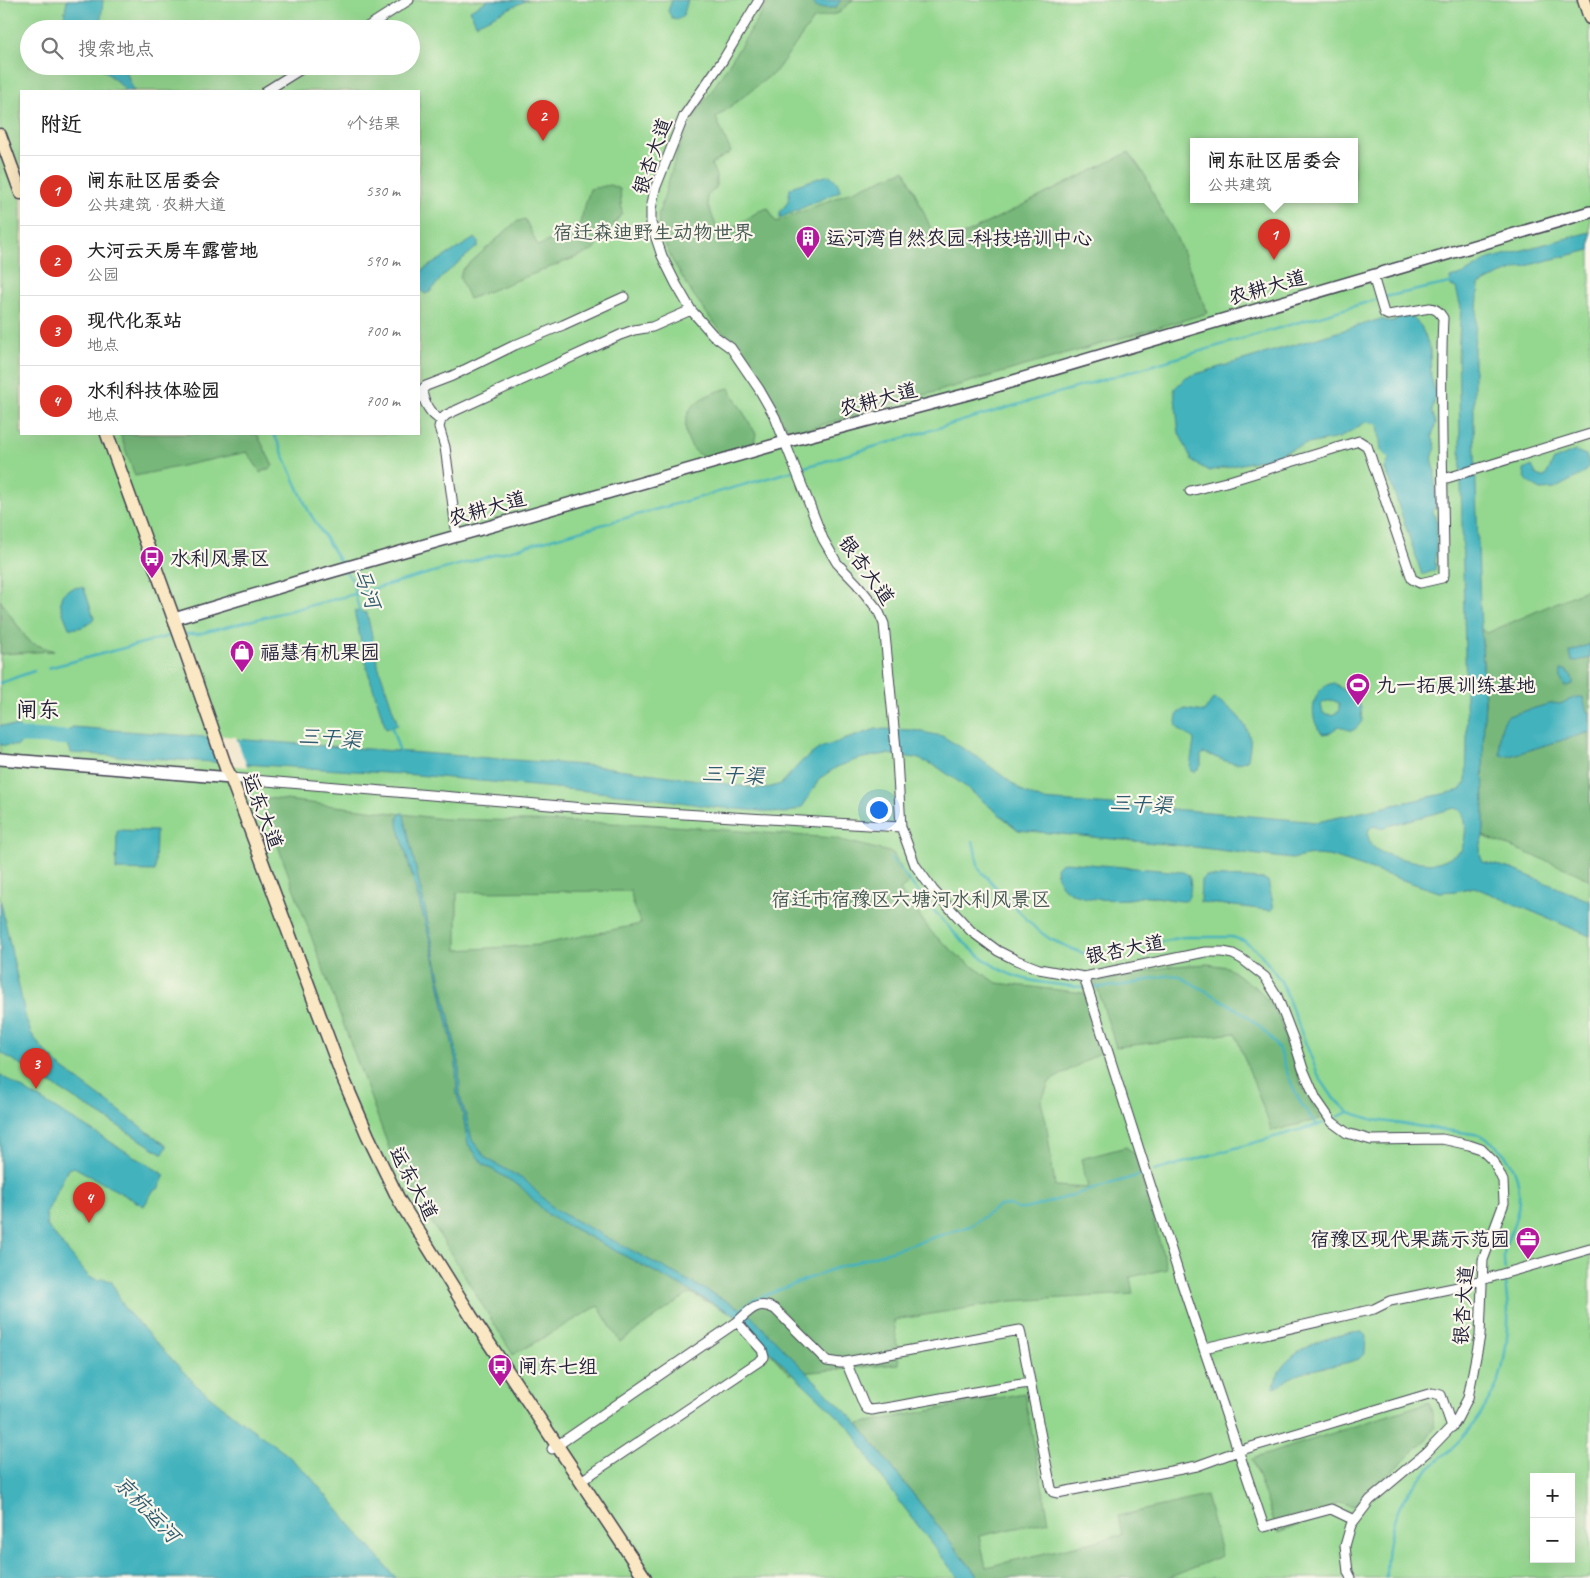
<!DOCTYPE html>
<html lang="zh">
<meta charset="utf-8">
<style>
:root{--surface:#fff;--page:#f6f6f6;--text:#222;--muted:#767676;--line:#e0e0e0;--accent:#d93025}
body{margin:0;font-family:Caveat,"LXGW WenKai TC",sans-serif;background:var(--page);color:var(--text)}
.controls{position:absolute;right:15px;bottom:15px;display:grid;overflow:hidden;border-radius:0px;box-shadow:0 5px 20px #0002}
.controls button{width:45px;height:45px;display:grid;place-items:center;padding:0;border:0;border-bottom:1px solid var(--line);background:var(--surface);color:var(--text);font:25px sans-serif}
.you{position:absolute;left:878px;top:809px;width:18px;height:18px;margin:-12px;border:4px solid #fff;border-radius:50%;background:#1a73e8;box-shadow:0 0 0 8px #1a73e833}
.badge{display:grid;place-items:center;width:32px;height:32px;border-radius:50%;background:var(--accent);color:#fff;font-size:16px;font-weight:700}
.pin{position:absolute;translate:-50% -41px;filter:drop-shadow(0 1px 2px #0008)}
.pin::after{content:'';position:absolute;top:26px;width:18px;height:15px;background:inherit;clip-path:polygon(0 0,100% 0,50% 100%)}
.popup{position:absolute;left:1190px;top:138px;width:168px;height:65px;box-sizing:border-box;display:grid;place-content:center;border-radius:0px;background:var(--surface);filter:drop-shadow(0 1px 4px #0005);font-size:16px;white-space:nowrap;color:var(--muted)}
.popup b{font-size:19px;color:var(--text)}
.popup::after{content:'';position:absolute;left:50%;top:100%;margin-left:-10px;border:10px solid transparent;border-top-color:var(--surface)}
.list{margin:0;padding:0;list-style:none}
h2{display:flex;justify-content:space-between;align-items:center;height:65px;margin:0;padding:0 20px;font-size:21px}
h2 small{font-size:16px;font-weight:400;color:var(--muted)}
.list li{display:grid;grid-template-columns:32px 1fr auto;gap:15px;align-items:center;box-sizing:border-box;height:70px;padding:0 20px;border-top:1px solid var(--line)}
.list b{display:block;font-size:19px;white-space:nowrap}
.list p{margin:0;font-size:16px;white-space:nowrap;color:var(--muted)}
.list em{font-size:16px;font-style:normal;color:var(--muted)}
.icon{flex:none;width:28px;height:28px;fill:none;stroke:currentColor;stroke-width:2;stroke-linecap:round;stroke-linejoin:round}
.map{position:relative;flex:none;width:1590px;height:1578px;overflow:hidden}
.search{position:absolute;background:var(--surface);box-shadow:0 5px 20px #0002;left:20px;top:20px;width:400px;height:55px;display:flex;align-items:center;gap:12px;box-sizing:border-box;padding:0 18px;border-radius:28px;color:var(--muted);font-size:19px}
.panel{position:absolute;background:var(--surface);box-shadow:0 5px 20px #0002;left:20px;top:90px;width:400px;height:345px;border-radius:0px}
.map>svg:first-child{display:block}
.green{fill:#94d78f;stroke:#5b7c65;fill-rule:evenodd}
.forest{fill:#77b87a;stroke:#4c6d5a;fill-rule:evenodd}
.water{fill:#43b2bd;stroke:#326a7c;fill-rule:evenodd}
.pier{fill:#f3e8cf}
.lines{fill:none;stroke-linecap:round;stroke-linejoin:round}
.stream{stroke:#43b2bd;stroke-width:2.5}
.river{stroke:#43b2bd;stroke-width:15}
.minor-casing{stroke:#414051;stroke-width:11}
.tertiary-casing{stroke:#414051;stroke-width:14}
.secondary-casing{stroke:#414051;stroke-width:15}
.minor{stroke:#fff;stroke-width:9}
.tertiary{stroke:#fff;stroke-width:11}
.secondary{stroke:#fae7c3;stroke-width:12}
.labels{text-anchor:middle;stroke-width:4.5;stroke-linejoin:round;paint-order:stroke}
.street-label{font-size:20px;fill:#22223b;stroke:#fbf7ec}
.park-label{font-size:20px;fill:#445854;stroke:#fbf7ec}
.poi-label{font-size:20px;fill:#22223b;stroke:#fbf7ec;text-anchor:start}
.water-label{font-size:21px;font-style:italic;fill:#2f5c6f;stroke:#fbf7ec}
.quarter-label{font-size:22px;fill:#22223b;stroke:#fbf7ec}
</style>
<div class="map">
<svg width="1590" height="1578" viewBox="0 0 1590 1578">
<rect width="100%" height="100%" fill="#fbf7ec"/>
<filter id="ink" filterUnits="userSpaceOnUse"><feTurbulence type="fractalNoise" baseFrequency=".02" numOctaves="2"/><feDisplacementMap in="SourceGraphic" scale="10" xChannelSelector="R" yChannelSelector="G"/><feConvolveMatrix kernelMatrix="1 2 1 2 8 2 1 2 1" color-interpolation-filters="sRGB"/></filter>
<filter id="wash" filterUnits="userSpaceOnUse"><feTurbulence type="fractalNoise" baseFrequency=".0096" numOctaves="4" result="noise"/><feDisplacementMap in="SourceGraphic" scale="20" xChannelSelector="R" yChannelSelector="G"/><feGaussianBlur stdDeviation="1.12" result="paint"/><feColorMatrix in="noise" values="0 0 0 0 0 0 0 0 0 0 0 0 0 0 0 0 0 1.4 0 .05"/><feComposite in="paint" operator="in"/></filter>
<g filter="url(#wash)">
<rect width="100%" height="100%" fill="#f3e8cf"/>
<path class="green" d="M0,0H1590V1578H0ZM29,29H411V66H29ZM21,91H419V434H21ZM1194,141H1354V199H1194ZM1534,1477H1571V1559H1534Z"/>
<path class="forest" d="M770,0H853L839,13L814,19L776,71L716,118L731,152L711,164L716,176V188L707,196L708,205L720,236L759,211L768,208L776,222L905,170L939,247L1129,152L1146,177L1158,204L1175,234L1208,313L790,434L744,356L710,318L690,290L672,260L660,233L658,216L684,130L711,92Z
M610,185L620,189L622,214L592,251L469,299L460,278L462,270L516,222L525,219L538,246L579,226L590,189Z
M729,388L756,434L754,443L704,457C684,449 678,416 697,402C706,395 718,391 729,388Z
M120,434H257L273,466L261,473L247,452L135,476Z
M1590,588V880L1570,870L1483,836V729L1485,702L1481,629L1487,633Z
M0,600L29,642L54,651L0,654Z
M260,797L444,819L647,824L833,838L893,853L909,883L900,890L933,934L961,958L997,983L1084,993L1088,999L1105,1050L1050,1081L1041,1102L1046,1121L1055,1186L1088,1188L1081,1159L1126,1147L1135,1154L1167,1269L1130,1277L1133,1294L1012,1301L894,1320L899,1364L789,1374L738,1317L690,1293L620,1342L598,1306L513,1355L393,1159ZM631,891L633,904L641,924L539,945L457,950V892Z
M1208,964L1227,967L1238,975L1259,990L1270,1003L1278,1016L1301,1084L1321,1119L1272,1131L1235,1033L1116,1047L1095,981L1173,966Z
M1024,1393L1049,1521L979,1536L986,1567L1122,1535L1118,1516L1206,1496L1222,1556L1168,1578H979L858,1424Z
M1430,1402L1435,1428L1424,1442L1354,1506L1339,1502L1311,1520L1278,1533L1252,1459Z"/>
<path class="water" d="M67,0H103L101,20L104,29H66L64,17Z
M488,0H527L476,24L470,10Z
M672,0H688L683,16L679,19L672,18L668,11Z
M811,0H841L835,8H817Z
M99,66H124L134,91H124V88Z
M829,175C834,177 840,185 840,191L780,218V212L788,202L790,189L793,186Z
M1590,232V250C1553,260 1512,266 1479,285L1474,348V424L1480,607L1485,702C1482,744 1484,786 1484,828C1484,840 1476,851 1483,862L1512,869L1590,901V936L1474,887L1456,891L1439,892L1333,857C1318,854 1307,855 1292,859L1186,846L1018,830L966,787L936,766L916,758L886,754L858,759L837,767L820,778L803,806L794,811L784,813L713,807L640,796L417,775L71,753C69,742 62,741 53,740V733C61,733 66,734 72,727L596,766L764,789L781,784L802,761L820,748L876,729L912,730L942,736L979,758L1025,793L1042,800L1197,811L1317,822L1461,790L1466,782L1467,741L1458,352L1461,308L1456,288L1451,286L1450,278L1464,274L1489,259ZM1455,808C1470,811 1466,839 1461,851C1454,854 1445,861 1437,862C1424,865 1386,857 1376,849C1369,844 1367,836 1369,829L1373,826L1380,828Z
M475,238L478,241V246L444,275L430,292L425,294C417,289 418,281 419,272Z
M1406,315L1413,318L1421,326L1430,348L1431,377L1436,394L1432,411L1436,423L1432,436L1436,448C1429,462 1435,461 1435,475C1435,487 1434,491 1437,503L1433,511L1437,523L1435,570L1422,575L1390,480L1385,469L1389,459L1381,450L1378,424L1366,422L1339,438L1303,445L1265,459L1209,471L1193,462L1179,433L1174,389L1186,377L1381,319L1391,322Z
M1575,451L1586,455L1589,464L1586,471L1579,476L1554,489L1541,490C1532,485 1523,480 1524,470L1532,466L1536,474L1542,477H1545L1554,460Z
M80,587L84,588L94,618C87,627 80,629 69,628C62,610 50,590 80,587Z
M354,611L367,613L378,665L398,725L386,729L368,672Z
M1590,644V658L1572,662L1570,652Z
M1561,670H1565C1571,673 1573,677 1573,684L1565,687C1561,681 1560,677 1561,670Z
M1334,683L1356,699L1361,707L1362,721C1353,734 1351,731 1339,726L1329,733L1323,734C1307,720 1311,686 1334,683ZM1332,700L1339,703V712L1331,715L1323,713L1321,705L1324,702Z
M1576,697H1583L1587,712H1590V732L1509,756L1500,755C1500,741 1498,726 1508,716L1552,703L1560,704Z
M1215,699C1230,706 1246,721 1250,738C1251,745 1249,752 1248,759C1235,769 1218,757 1204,753L1201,755V766L1195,772L1191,771L1190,767L1194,741L1193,738C1181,732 1172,728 1178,713L1185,709L1204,712L1212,700Z
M0,725L19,727L22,733L27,735V739L22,741L18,746L0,745Z
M402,812L404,815L459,1062L460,1097L466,1115L472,1140L486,1158L526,1181L554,1209L747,1312L858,1424L979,1578H958L881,1477L851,1429L745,1328L735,1315L548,1215L521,1187L483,1164L468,1144L463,1115L457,1095L456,1062L431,944L398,825V817Z
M117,830L156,831L155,871L116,870Z
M1065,862L1183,872C1185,873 1187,874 1189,876C1192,882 1191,898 1185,901C1182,902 1153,896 1147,896C1140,896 1135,899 1128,899C1103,900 1057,903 1056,868L1059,864Z
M1206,876L1264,879L1268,881L1274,908L1272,910H1268L1200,902L1201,880Z
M0,898L26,1019L31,1033L41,1047L63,1069L167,1146L163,1154L0,1052Z
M0,1075L165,1175L158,1189L153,1191L144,1206L74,1167L68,1169L46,1214L47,1226L89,1277L100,1280L103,1278L112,1282L125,1309L197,1386L237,1418L285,1453L308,1474L396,1578H0Z
M1362,1332L1366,1336L1365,1353L1359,1359C1337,1367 1311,1367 1290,1378C1283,1382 1281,1387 1273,1388C1276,1381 1278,1372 1283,1366C1302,1344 1334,1334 1362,1332Z"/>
<path class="pier" d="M213,735L236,737L247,767L224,765Z"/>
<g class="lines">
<path class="stream" d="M274,434L308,510L342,565
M798,469L1385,297L1454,282
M346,572L352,580L360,614
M185,634H198L355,594L793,471
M48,668L173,635
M0,683L34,671
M391,725L400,753
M973,841L979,869L1035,928L1050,939L1082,953L1105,954L1183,937H1232L1244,941L1259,952L1281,981L1319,1077L1332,1096L1349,1112L1374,1120L1481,1135C1515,1155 1526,1184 1515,1221C1512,1232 1504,1244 1504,1255C1504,1260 1504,1265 1505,1270
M891,858C922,896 970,963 1018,977C1038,983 1060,985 1082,987
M1095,987C1108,987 1122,986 1135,983C1150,980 1164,974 1179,976C1213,996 1252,1012 1276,1045C1283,1054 1285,1069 1290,1080C1296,1097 1306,1112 1318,1126
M1338,1117L1348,1112
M1154,1171L1324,1123
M741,1309L754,1300L830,1270L970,1226L999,1206L1010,1205L1017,1209H1024L1033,1207L1140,1175
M1386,1578C1386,1551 1390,1521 1405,1497C1418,1476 1438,1462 1455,1445C1473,1427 1488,1405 1498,1382C1504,1369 1509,1329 1508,1314C1508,1301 1505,1289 1505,1276"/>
<path class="river" d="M0,735L73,738"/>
</g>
</g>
<g filter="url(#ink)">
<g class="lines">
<defs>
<path id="minor" d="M759,0L723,60L684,116L655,189L651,209V223L662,256L676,284L691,310L713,335L731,348L759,389L775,417L823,539L837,563L857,584L878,610L884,624L897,759L901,827L915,865L933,890L971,931L998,951L1016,960L1039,969L1084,977L1205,952H1223L1233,954L1242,959L1265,977L1277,996L1294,1040L1303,1069L1316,1099L1332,1122L1347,1133L1371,1140L1442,1139L1469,1145L1481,1149L1494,1162L1503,1181L1504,1203L1483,1260L1480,1336L1468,1398L1455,1423L1427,1452L1370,1500L1351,1525L1345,1546L1348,1572L1351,1578
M364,29L409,0
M266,91L306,66
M441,420C430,415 423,401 422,390L426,386L452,376L515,345L563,325L624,297
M1444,479L1590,434
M1190,491L1226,482L1359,441L1367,446L1412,579L1420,583L1442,578L1444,575C1444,489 1439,404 1443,318C1439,312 1437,309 1430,308L1388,315L1384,313L1373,276
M457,536L445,447L439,427L441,420L446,415L620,335L634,330L652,327L691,310
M231,778L584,808L901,827
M1084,977L1182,1284L1264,1527L1331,1509L1354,1520
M737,1322C750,1310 757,1300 775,1309L827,1361L840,1363L1020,1330L1051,1488L1053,1492L1057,1493L1197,1466L1238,1451L1432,1393L1441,1395L1452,1427
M1204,1348L1374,1309L1390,1301L1453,1288L1590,1249
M846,1362L864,1405L867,1409L872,1410C925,1402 977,1390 1030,1383
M552,1449L737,1322L762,1350L764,1357L761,1360L581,1481"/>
<path id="tertiary" d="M174,619L320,575L785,442L983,390L1590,212
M0,759L231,778"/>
<path id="secondary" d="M1584,0L1590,18
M0,135L21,193
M107,434L183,644L226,768L231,778L343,1078L368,1136L399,1200L471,1316L645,1578"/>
</defs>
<use href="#minor" class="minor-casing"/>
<use href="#tertiary" class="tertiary-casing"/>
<use href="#secondary" class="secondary-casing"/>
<use href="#minor" class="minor"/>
<use href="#tertiary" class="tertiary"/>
<use href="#secondary" class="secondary"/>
</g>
</g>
<defs>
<symbol id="building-pin" viewBox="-11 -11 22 30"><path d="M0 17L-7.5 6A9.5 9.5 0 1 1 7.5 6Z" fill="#b5179e" stroke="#fbf7ec"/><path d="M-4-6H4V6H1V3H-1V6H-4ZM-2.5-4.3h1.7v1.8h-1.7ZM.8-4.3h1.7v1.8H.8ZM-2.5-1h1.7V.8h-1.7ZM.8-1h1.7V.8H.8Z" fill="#fff"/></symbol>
<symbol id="bus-pin" viewBox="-11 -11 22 30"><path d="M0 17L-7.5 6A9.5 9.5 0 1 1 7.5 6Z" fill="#b5179e" stroke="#fbf7ec"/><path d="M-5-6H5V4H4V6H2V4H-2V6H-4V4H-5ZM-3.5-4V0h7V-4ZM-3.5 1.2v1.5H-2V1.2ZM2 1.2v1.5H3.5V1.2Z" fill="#fff"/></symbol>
<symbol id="shop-pin" viewBox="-11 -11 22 30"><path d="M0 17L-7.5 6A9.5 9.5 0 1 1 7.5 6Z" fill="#b5179e" stroke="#fbf7ec"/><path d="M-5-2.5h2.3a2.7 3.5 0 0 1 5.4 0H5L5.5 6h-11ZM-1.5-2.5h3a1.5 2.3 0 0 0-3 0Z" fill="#fff"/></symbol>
<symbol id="stadium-pin" viewBox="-11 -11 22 30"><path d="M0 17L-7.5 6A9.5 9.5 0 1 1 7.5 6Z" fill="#b5179e" stroke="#fbf7ec"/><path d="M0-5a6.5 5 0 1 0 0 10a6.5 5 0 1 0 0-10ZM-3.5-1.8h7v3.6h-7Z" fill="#fff"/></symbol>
<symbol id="office-pin" viewBox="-11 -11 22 30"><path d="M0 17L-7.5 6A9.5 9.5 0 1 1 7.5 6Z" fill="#b5179e" stroke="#fbf7ec"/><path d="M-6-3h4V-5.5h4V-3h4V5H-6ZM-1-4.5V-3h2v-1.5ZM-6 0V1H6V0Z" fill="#fff"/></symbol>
</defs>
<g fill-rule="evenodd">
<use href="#building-pin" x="794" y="224" width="28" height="38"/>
<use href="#bus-pin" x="138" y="544" width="28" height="38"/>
<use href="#shop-pin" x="228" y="638" width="28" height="38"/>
<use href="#stadium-pin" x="1344" y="671" width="28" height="38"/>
<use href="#office-pin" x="1514" y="1225" width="28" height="38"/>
<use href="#bus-pin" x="486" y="1352" width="28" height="38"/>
</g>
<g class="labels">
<g class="street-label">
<text transform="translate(652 156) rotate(-71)" y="7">银杏大道</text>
<text transform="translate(1267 287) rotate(-16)" y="7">农耕大道</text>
<text transform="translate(878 399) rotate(-15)" y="7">农耕大道</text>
<text transform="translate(487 508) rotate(-16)" y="7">农耕大道</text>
<text transform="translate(867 570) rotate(54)" y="7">银杏大道</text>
<text transform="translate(263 811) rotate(69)" y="7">运东大道</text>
<text transform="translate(1125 949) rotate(-11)" y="7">银杏大道</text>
<text transform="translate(414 1183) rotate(62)" y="7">运东大道</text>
<text transform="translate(1463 1305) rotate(-86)" y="7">银杏大道</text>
</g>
<g class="park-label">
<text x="653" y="239">宿迁森迪野生动物世界</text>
<text x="911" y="906">宿迁市宿豫区六塘河水利风景区</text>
</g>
<g class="poi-label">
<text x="826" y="245">运河湾自然农园-科技培训中心</text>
<text x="170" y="565">水利风景区</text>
<text x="260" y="659">福慧有机果园</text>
<text x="1376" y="692">九一拓展训练基地</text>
<text x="1510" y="1246" text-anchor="end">宿豫区现代果蔬示范园</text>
<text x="518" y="1373">闸东七组</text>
</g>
<g class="water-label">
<text transform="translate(367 588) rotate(70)" y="7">马河</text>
<text transform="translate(330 738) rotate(4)" y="7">三干渠</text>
<text transform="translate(733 775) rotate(3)" y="7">三干渠</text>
<text transform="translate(1141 804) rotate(3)" y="7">三干渠</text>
<text transform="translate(147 1509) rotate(46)" y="7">京杭运河</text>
</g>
<g class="quarter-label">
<text x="38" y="717">闸东</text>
</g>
</g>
</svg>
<div class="controls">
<button>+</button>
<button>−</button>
</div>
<div class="you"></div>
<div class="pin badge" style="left:1274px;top:260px">1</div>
<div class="popup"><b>闸东社区居委会</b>公共建筑</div>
<div class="pin badge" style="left:543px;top:141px">2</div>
<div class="pin badge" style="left:36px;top:1089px">3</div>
<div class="pin badge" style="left:89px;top:1223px">4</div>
<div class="search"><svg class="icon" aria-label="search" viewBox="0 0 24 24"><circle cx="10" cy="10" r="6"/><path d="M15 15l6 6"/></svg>搜索地点</div>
<section class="panel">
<h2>附近<small>4个结果</small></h2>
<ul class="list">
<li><span class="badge">1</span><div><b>闸东社区居委会</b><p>公共建筑 · 农耕大道</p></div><em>530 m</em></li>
<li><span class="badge">2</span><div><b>大河云天房车露营地</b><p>公园</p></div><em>590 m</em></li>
<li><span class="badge">3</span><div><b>现代化泵站</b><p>地点</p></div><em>700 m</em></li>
<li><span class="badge">4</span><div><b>水利科技体验园</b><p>地点</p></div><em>700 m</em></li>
</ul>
</section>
</div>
